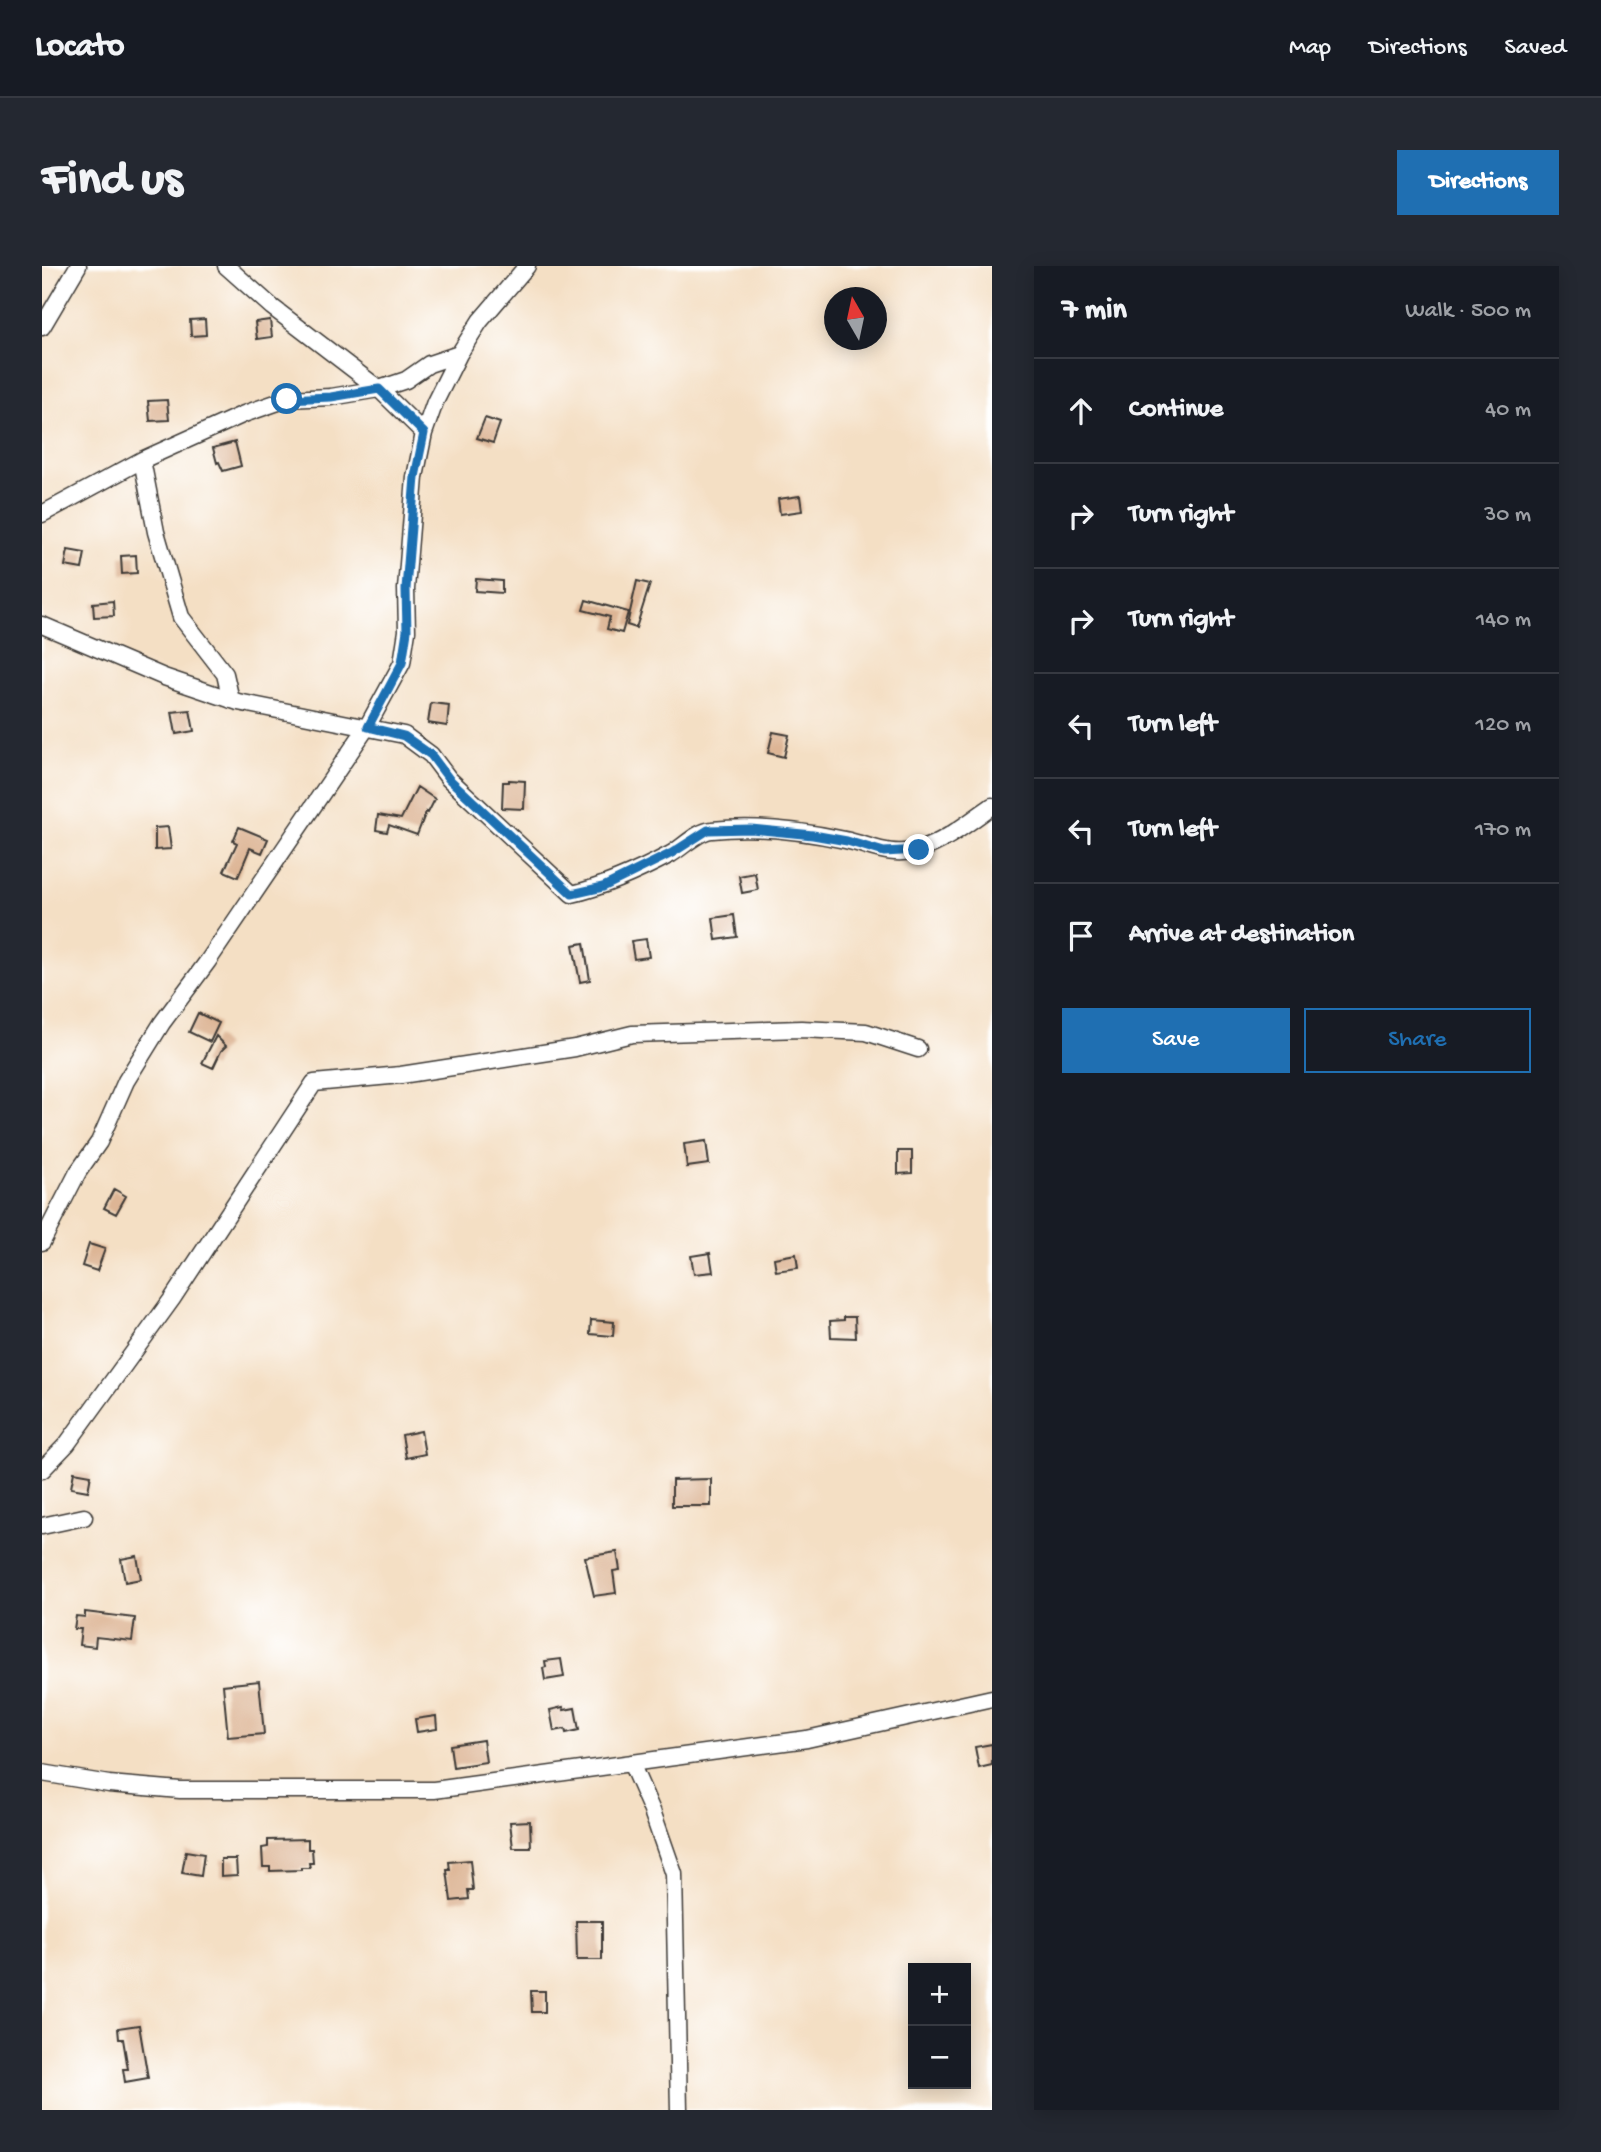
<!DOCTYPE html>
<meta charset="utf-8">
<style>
:root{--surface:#171b24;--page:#242831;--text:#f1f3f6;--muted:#9ea1a6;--line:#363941;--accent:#1f6fb2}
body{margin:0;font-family:"Gochi Hand",sans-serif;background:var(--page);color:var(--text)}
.controls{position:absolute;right:21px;bottom:21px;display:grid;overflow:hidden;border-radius:0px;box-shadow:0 4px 18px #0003}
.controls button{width:63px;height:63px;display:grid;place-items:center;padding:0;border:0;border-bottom:2px solid var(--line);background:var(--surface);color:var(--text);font:35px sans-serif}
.compass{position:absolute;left:782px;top:21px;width:63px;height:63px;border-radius:50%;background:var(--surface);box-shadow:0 4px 18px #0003;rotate:351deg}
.stop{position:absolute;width:21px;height:21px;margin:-16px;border:5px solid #1f6fb2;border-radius:50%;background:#fff}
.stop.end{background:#1f6fb2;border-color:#fff;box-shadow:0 2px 7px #0008}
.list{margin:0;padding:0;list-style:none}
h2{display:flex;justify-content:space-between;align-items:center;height:91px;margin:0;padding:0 28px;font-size:30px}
h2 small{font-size:23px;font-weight:400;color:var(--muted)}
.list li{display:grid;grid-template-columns:46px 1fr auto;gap:21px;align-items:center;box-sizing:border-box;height:105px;padding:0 28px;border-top:2px solid var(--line)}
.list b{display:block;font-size:26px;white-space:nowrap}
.list em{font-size:23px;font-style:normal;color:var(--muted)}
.actions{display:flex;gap:14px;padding:21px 28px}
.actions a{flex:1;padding:16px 0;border:2px solid var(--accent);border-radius:0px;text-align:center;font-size:24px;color:var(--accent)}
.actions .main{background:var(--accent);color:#fff}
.icon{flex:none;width:38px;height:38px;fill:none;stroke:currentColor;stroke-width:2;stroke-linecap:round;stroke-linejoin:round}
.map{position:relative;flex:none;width:950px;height:1844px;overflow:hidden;border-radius:0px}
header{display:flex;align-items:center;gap:42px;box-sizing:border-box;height:98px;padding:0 35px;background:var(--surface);border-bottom:2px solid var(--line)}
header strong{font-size:33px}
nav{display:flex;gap:38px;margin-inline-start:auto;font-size:24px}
.intro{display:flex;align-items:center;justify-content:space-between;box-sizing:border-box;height:168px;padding:0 42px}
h1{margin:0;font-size:49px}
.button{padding:18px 32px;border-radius:0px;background:var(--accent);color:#fff;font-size:24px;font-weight:700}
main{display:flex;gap:42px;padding:0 42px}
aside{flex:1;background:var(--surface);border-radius:0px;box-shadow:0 4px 18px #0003}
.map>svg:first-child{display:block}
.building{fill:#ddb595}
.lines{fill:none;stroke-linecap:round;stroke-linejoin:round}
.minor-casing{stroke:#3c3935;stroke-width:19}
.minor{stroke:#fff;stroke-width:16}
.route{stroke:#1f6fb2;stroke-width:9}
</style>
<header>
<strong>Locato</strong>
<nav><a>Map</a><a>Directions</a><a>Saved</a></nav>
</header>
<div class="intro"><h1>Find us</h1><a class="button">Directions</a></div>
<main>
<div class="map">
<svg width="950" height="1844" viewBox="0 0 950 1844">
<rect width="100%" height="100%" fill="#fff"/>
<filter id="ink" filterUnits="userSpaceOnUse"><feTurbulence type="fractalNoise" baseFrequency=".0143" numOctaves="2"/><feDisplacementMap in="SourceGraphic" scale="14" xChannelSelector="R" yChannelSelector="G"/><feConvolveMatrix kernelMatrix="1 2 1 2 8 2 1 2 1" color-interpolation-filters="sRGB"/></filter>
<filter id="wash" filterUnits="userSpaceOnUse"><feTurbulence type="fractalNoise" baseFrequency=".00686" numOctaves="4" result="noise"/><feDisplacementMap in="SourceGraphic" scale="28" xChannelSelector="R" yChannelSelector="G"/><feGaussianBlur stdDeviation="1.57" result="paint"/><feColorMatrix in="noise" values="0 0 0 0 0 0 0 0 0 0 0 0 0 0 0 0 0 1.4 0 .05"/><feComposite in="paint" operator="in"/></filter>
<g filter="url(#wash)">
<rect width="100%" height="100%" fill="#f4dfc4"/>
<g id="blocks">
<path class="building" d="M163,53L164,69L149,70L148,54Z
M228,54L230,71L215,73L213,56Z
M125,134L127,154L108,155L106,135Z
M443,152L458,157L451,177L435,172Z
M193,176L199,200L181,205L177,196L175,197L171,182Z
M758,230L760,245L738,248L736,233Z
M26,284L43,287L40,303L23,300Z
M94,289L95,307L80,308L79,290Z
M434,313L460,315V327L433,325Z
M595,315L608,318L594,362L585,359Z
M544,334L586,346L580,367L565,363L568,351L541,344Z
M71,335L72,350L52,351L51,337Z
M389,437L407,439L405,460L386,457Z
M148,444L152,465L134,468L130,446Z
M731,466L747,469L742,491L726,487Z
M467,514L483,515L482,543L460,542L461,516H467Z
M375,521L393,533L386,547L384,546L375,569L347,559L345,566L334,564L336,549L359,553Z
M126,561L129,583L113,584V562Z
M197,561L226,573L220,587L208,582L196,611L182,605L195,577L191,575Z
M713,607L716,624L700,627L697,610Z
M692,649L695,671L674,674L671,652Z
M604,673L607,691L592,693L589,675Z
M542,677L548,714L538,716L531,679Z
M156,747L177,757L168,776L147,766Z
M174,770L184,780L179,785L171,802L160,797Z
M664,875L667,898L645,901L642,878Z
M856,885H870V907L856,908Z
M72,923L84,930L74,948L62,942Z
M47,978L63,983L55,1005L40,1000Z
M668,987L671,1006L652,1008L649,990Z
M754,988L756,1002L734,1005L732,992Z
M802,1051H813L814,1072L789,1071L788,1055L802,1054Z
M549,1054L572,1056L571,1070L548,1068Z
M379,1165L383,1188L364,1192L360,1169Z
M32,1206L49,1209L46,1225L29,1222Z
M669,1213V1240H630V1214Z
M575,1286L578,1304L571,1305L574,1327L552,1330L543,1291Z
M95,1290L99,1313L83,1316L79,1293Z
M43,1346L93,1352L90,1375L54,1371L53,1381L37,1379L39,1363H32L34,1350L43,1351Z
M519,1393L522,1411L503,1414L501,1402L504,1401L503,1395Z
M217,1415L222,1468L186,1471L181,1419Z
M521,1441L522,1444L533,1442L537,1464L524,1467L523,1463L512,1465L508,1444Z
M394,1450L395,1463L375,1466L373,1453Z
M441,1474L444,1496L411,1501L408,1479Z
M950,1478V1499L937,1502L933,1481Z
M488,1555L489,1582H471L468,1556Z
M266,1573V1583H270L271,1597H267L268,1602H259V1604L228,1605V1601H221L220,1582L226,1581V1574Z
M144,1585L162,1588L159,1610L140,1607Z
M179,1593H194L195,1609L179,1610Z
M428,1594L431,1624H426L427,1633L409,1635L405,1604H408L407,1596Z
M534,1655H560V1694H535Z
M489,1725H503V1746H490Z
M97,1759L106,1812L83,1816L81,1803H86L81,1773H77L76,1762Z"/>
</g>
</g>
<g filter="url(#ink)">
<use href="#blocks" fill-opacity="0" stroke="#3c3935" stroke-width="2"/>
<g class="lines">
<defs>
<path id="minor" d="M184,0L230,41L337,123L382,167
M0,61L36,0
M100,194L114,266L139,351L183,408L189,434
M0,248L100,194L202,148L245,133L289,131L337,123L364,114L387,98L417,88
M0,359L122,411L196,436L362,469L389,489L407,513L530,628C565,620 597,605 629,588C641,581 656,565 670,564C713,559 761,565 803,574C831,580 846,591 876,584C900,578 930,554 950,540
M0,976L36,906L57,876L84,815L120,757L166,695L325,461L360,397L365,365L364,323L373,211L382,167L393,136L417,88L438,55L485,0
M0,1204L25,1178L130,1033L272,817L359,809L533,782L590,768L759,763L824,766L876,783
M0,1260L42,1251
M589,1497L610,1545L632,1608L637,1844
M0,1507L67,1518L138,1524H392L765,1473L950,1432"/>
</defs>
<use href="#minor" class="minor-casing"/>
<use href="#minor" class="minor"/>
</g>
</g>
<g class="lines" filter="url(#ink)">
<path class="route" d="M245,133L289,131L337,123L382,167L373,211L364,323L365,365L360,397L326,461L362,470L389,489L407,513L530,628L561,621L630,587L666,564L709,563L771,569L805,575L842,586L877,584"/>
</g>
</svg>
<div class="controls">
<button>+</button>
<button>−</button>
</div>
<svg class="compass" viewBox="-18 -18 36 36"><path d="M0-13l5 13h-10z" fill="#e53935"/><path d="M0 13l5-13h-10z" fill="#9ea1a6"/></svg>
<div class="stop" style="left:245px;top:133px"></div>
<div class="stop end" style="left:877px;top:584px"></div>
</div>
<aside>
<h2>7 min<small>Walk · 500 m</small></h2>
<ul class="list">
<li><svg class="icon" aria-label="ahead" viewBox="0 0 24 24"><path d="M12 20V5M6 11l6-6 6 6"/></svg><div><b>Continue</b></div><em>40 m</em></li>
<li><svg class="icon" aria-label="right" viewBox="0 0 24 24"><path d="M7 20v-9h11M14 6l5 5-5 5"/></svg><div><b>Turn right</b></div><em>30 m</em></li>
<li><svg class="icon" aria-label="right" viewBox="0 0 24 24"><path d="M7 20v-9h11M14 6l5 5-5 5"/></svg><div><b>Turn right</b></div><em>140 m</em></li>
<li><svg class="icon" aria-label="left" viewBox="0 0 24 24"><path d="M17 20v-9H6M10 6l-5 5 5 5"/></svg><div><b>Turn left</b></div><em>120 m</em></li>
<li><svg class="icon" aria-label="left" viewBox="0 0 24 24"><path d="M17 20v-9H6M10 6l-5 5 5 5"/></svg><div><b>Turn left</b></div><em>170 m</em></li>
<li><svg class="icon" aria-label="arrive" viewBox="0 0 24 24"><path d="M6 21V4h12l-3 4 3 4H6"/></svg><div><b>Arrive at destination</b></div></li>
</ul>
<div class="actions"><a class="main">Save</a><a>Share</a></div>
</aside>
</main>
